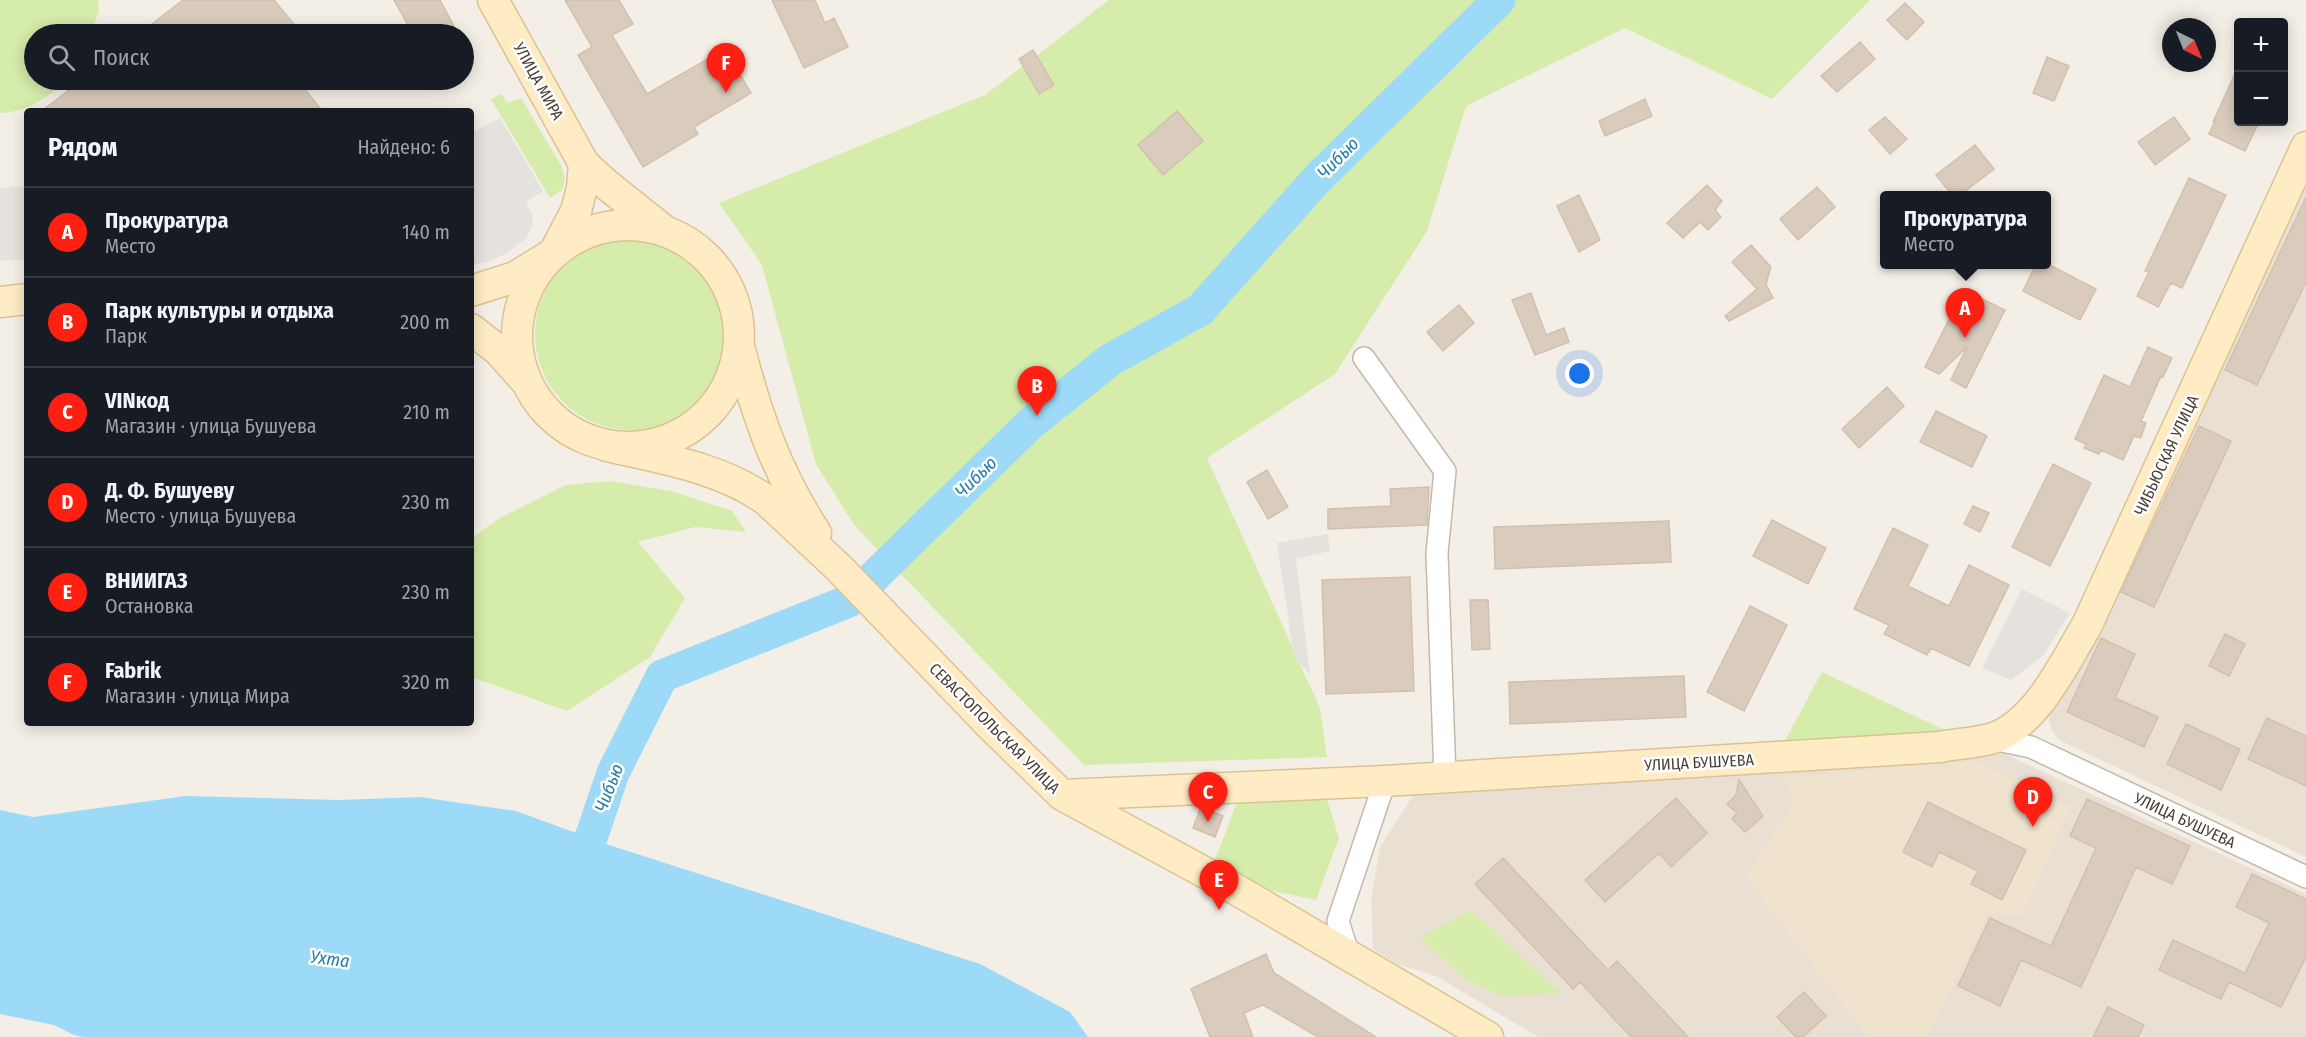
<!DOCTYPE html>
<html lang="ru">
<meta charset="utf-8">
<style>
:root{--surface:#171b24;--page:#20242c;--text:#f1f3f6;--muted:#9ea1a6;--line:#363941;--accent:#ff2012}
body{margin:0;font-family:"Fira Sans Condensed",sans-serif;background:var(--page);color:var(--text)}
.controls{position:absolute;right:18px;top:18px;display:grid;overflow:hidden;border-radius:6px;box-shadow:0 3px 15px #0003}
.controls button{width:54px;height:54px;display:grid;place-items:center;padding:0;border:0;border-bottom:2px solid var(--line);background:var(--surface);color:var(--text);font:30px sans-serif}
.compass{position:absolute;left:2162px;top:18px;width:54px;height:54px;border-radius:50%;background:var(--surface);box-shadow:0 3px 15px #0003;rotate:137deg}
.you{position:absolute;left:1580px;top:374px;width:21px;height:21px;margin:-15px;border:4px solid #fff;border-radius:50%;background:#1a73e8;box-shadow:0 0 0 9px #1a73e833}
.badge{display:grid;place-items:center;width:39px;height:39px;border-radius:50%;background:var(--accent);color:#fff;font-size:20px;font-weight:700}
.pin{position:absolute;translate:-50% -50px;filter:drop-shadow(0 2px 3px #0008)}
.pin::after{content:'';position:absolute;top:32px;width:21px;height:18px;background:inherit;clip-path:polygon(0 0,100% 0,50% 100%)}
.popup{position:absolute;left:1880px;top:191px;width:171px;height:78px;box-sizing:border-box;display:grid;place-content:center;border-radius:6px;background:var(--surface);filter:drop-shadow(0 2px 4px #0005);font-size:20px;white-space:nowrap;color:var(--muted)}
.popup b{font-size:22px;color:var(--text)}
.popup::after{content:'';position:absolute;left:50%;top:100%;margin-left:-12px;border:12px solid transparent;border-top-color:var(--surface)}
.list{margin:0;padding:0;list-style:none}
h2{display:flex;justify-content:space-between;align-items:center;height:78px;margin:0;padding:0 24px;font-size:26px}
h2 small{font-size:20px;font-weight:400;color:var(--muted)}
.list li{display:grid;grid-template-columns:39px 1fr auto;gap:18px;align-items:center;box-sizing:border-box;height:90px;padding:0 24px;border-top:2px solid var(--line)}
.list b{display:block;font-size:22px;white-space:nowrap}
.list p{margin:0;font-size:20px;white-space:nowrap;color:var(--muted)}
.list em{font-size:20px;font-style:normal;color:var(--muted)}
.icon{flex:none;width:33px;height:33px;fill:none;stroke:currentColor;stroke-width:2;stroke-linecap:round;stroke-linejoin:round}
.map{position:relative;flex:none;width:2306px;height:1037px;overflow:hidden}
.search{position:absolute;background:var(--surface);box-shadow:0 3px 15px #0003;left:24px;top:24px;width:450px;height:66px;display:flex;align-items:center;gap:15px;box-sizing:border-box;padding:0 21px;border-radius:33px;color:var(--muted);font-size:22px}
.panel{position:absolute;background:var(--surface);box-shadow:0 3px 15px #0003;left:24px;top:108px;width:450px;height:618px;border-radius:6px}
.map>svg:first-child{display:block}
.residential{fill:#e9e0d3}
.education{fill:#efe3ce}
.green{fill:#d5ecab}
.parking{fill:#e5e2de}
.water{fill:#9cdaf7}
.lines{fill:none;stroke-linecap:round;stroke-linejoin:round}
.river{stroke:#9cdaf7;stroke-width:33}
.building{fill:#daccbd;stroke:#d2c0ad;stroke-width:1.5}
.street-casing{stroke:#c4b8aa;stroke-width:24}
.secondary-casing{stroke:#dcc293;stroke-width:33}
.street{stroke:#fff;stroke-width:21}
.secondary{stroke:#ffecc5;stroke-width:30}
.labels{text-anchor:middle;stroke-width:5;stroke-linejoin:round;paint-order:stroke}
.street-label{font-size:16px;fill:#483e34;stroke:#fff}
.water-label{font-size:18px;font-style:italic;fill:#227eac;stroke:#fff}
</style>
<div class="map">
<svg width="2306" height="1037" viewBox="0 0 2306 1037">
<rect width="100%" height="100%" fill="#f4efe6"/>
<path class="residential" d="M2306,157V857L2061,741L2053,733L2049,722V710Z
M1988,746L2306,894V1037H1538L1436,976L1397,964L1373,949L1371,900L1380,847L1410,800L1428,782Z"/>
<path class="education" d="M1973,760L2071,806L2022,916L1988,913L1927,1037H1868L1746,877L1794,804L1786,778Z"/>
<path class="green" d="M0,0H98L99,10L91,34H34V80H66C49,98 26,112 0,113Z
M1109,0H1870L1772,99L1625,28L1466,106L1427,231L1335,374L1207,458L1320,708L1327,757L1084,765L854,525L816,464L762,265L719,203L985,95Z
M502,94L507,103L521,98L561,165L565,178L562,190L550,198L491,99Z
M535 334a96 96 0 1 1 192 0a96 96 0 1 1-192 0Z
M610,481L671,491L732,511L746,532L695,527L638,542L685,598L650,657L567,711L471,677V539L498,519L566,485Z
M1822,672L1957,736L1780,750Z
M1327,799L1339,838L1316,900L1255,887L1214,863L1237,802Z
M1471,910L1561,993L1503,996L1468,981L1420,938Z"/>
<path class="parking" d="M500,118L543,191L526,202L533,216L532,226L527,238L505,254L488,262L471,265V133Z
M27,186V259L0,261V188Z
M1328,534L1330,551L1296,559L1310,674L1294,657L1277,543Z
M2022,589L2070,613L2043,656L2011,680L1982,668Z"/>
<path class="water" d="M186,796L339,800L420,797L516,811L609,845L980,964L1070,1012L1088,1037H84L74,1035L54,1025L0,1014V810L33,817Z"/>
<g class="lines">
<path class="river" d="M577,879L613,773L662,676L849,601L1031,423L1110,360L1200,310L1319,177L1499,0"/>
</g>
<path class="building" d="M183,0H274L302,34H139Z
M394,0H440L458,34H413Z
M565,0H619L633,24L612,35L647,94L725,49L751,93L694,127L698,134L643,167L578,55L592,47Z
M772,0H815L825,23L834,18L848,47L804,68Z
M1905,3L1924,22L1907,40L1887,20Z
M1860,42L1875,59L1837,92L1821,76Z
M1033,50L1054,85L1039,94L1019,59Z
M2047,57L2069,66L2054,101L2033,93Z
M2238,67V122H2259L2245,151L2209,134L2216,119L2213,122Z
M82,80H317L305,89L322,111H42Z
M1645,99L1652,116L1605,136L1599,121Z
M1177,111L1203,141L1163,175L1138,145Z
M1885,117L1907,139L1890,154L1869,130Z
M2174,117L2190,139L2155,165L2138,142Z
M1975,145L1994,169L1960,195H1952L1936,175Z
M2189,178L2226,195L2182,288L2171,283L2158,307L2137,296L2149,272L2145,271Z
M1707,185L1722,201L1715,210L1721,217L1708,230L1700,222L1683,238L1667,223Z
M1817,187L1835,207L1798,240L1780,219Z
M1579,195L1600,240L1579,252L1557,206Z
M2306,197V282L2257,385L2225,370Z
M1751,245L1771,267L1766,284L1773,298L1729,321L1725,316L1757,289L1732,262Z
M2036,264H2048L2096,289L2080,320L2023,291Z
M1964,290L2005,310L1966,388L1951,380L1967,347L1939,374L1925,367Z
M1531,293L1546,335L1564,328L1569,342L1535,355L1512,300Z
M1459,305L1474,323L1443,351L1427,332Z
M2148,347L2172,358L2163,377L2161,376L2141,421L2146,423L2141,437L2140,438L2134,436L2123,460L2101,450L2099,454L2084,448L2086,444L2075,439L2104,375L2130,387Z
M1887,387L1904,406L1859,448L1842,429Z
M1936,411L1987,436L1972,467L1920,442Z
M2199,426L2231,441L2154,607L2121,592Z
M2053,464L2091,483L2050,566L2012,547Z
M1267,470L1288,507L1268,519L1247,482Z
M1429,487L1427,525L1328,529V509L1391,506L1390,489Z
M1973,506L1989,513L1980,532L1964,524Z
M1772,520L1826,548L1808,584L1753,556Z
M1669,521L1671,562L1495,569L1494,527Z
M1893,528L1928,545L1908,586L1949,606L1969,565L2009,585L1969,666L1931,648L1927,655L1884,634L1889,625L1854,609Z
M1410,577L1414,691L1326,694L1322,580Z
M1470,600H1488L1490,649L1472,650Z
M1750,606L1787,625L1744,711L1707,692Z
M2225,634L2245,644L2229,676L2209,666Z
M2101,638L2135,654L2115,698L2158,717L2144,747L2067,712Z
M1684,676L1686,717L1510,724L1509,682Z
M2267,718L2306,736V786L2248,759Z
M2186,724L2240,749L2221,790L2167,764Z
M1739,780L1763,816L1745,832L1732,819L1737,813L1727,804L1736,795Z
M1676,798L1707,833L1671,867L1659,853L1605,902L1585,880Z
M2087,799L2190,846L2172,884L2136,867L2081,987L2021,960L2000,1006L1958,986L1990,918L2051,946L2096,848L2070,836Z
M1928,802L2026,850L2002,900L1971,884L1978,871L1939,852L1932,867L1903,852Z
M1201,807L1223,816L1215,837L1193,828Z
M1503,858L1608,970L1617,961L1688,1037H1631L1580,982L1573,989L1475,884Z
M2252,874L2306,899V957L2281,1007L2229,982L2221,999L2159,970L2173,940L2245,973L2269,923L2236,907Z
M1266,954L1274,973L1376,1037H1318L1263,1005L1244,1013L1253,1037H1210L1191,989Z
M1804,992L1826,1016L1803,1037H1796L1777,1017Z
M2108,1007L2144,1025L2138,1037H2093Z"/>
<g class="lines">
<defs>
<path id="street" d="M1364,358L1445,471L1437,553L1445,777
M1992,739L2031,747L2306,877
M1349,956L1338,921L1385,781"/>
<path id="secondary" d="M493,0L584,164L607,185L661,228
M517 336a111 111 0 1 1 222 0a111 111 0 1 1-222 0Z
M471,291L515,277L554,253L576,211L582,188L584,164
M0,302L27,299
M471,329L499,351L523,378
M740,350C758,419 777,473 816,533
M607,446C662,459 719,467 766,500L839,568L992,727L1062,795L1237,890L1488,1037
M1062,795L1385,781L1940,747C1956,744 1974,743 1990,739C2035,727 2065,662 2087,625L2306,147"/>
</defs>
<use href="#street" class="street-casing"/>
<use href="#secondary" class="secondary-casing"/>
<use href="#street" class="street"/>
<use href="#secondary" class="secondary"/>
</g>
<g class="labels">
<g class="street-label">
<text transform="translate(539 81) rotate(61)" y="6">УЛИЦА МИРА</text>
<text transform="translate(2166 455) rotate(-65)" y="6">ЧИБЬЮСКАЯ УЛИЦА</text>
<text transform="translate(995 728) rotate(45)" y="6">СЕВАСТОПОЛЬСКАЯ УЛИЦА</text>
<text transform="translate(1699 762) rotate(-3)" y="6">УЛИЦА БУШУЕВА</text>
<text transform="translate(2185 820) rotate(25)" y="6">УЛИЦА БУШУЕВА</text>
</g>
<g class="water-label">
<text transform="translate(1338 158) rotate(-45)" y="6">Чибью</text>
<text transform="translate(976 477) rotate(-44)" y="6">Чибью</text>
<text transform="translate(609 788) rotate(-69)" y="6">Чибью</text>
<text transform="translate(330 959) rotate(7)" y="6">Ухта</text>
</g>
</g>
</svg>
<div class="controls">
<button>+</button>
<button>−</button>
</div>
<svg class="compass" viewBox="-18 -18 36 36"><path d="M0-13l5 13h-10z" fill="#e53935"/><path d="M0 13l5-13h-10z" fill="#9ea1a6"/></svg>
<div class="you"></div>
<div class="pin badge" style="left:1965px;top:338px">A</div>
<div class="popup"><b>Прокуратура</b>Место</div>
<div class="pin badge" style="left:1037px;top:416px">B</div>
<div class="pin badge" style="left:1208px;top:822px">C</div>
<div class="pin badge" style="left:2033px;top:827px">D</div>
<div class="pin badge" style="left:1219px;top:910px">E</div>
<div class="pin badge" style="left:726px;top:93px">F</div>
<div class="search"><svg class="icon" aria-label="search" viewBox="0 0 24 24"><circle cx="10" cy="10" r="6"/><path d="M15 15l6 6"/></svg>Поиск</div>
<section class="panel">
<h2>Рядом<small>Найдено: 6</small></h2>
<ul class="list">
<li><span class="badge">A</span><div><b>Прокуратура</b><p>Место</p></div><em>140 m</em></li>
<li><span class="badge">B</span><div><b>Парк культуры и отдыха</b><p>Парк</p></div><em>200 m</em></li>
<li><span class="badge">C</span><div><b>VINкод</b><p>Магазин · улица Бушуева</p></div><em>210 m</em></li>
<li><span class="badge">D</span><div><b>Д. Ф. Бушуеву</b><p>Место · улица Бушуева</p></div><em>230 m</em></li>
<li><span class="badge">E</span><div><b>ВНИИГАЗ</b><p>Остановка</p></div><em>230 m</em></li>
<li><span class="badge">F</span><div><b>Fabrik</b><p>Магазин · улица Мира</p></div><em>320 m</em></li>
</ul>
</section>
</div>
